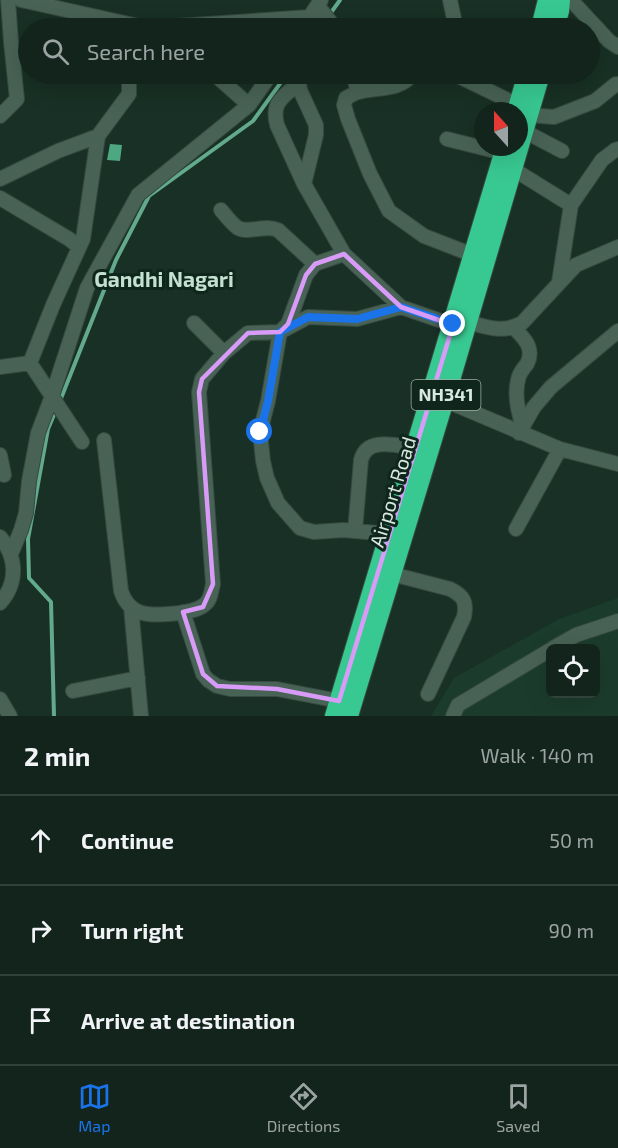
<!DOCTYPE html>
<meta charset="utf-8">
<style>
:root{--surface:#12241c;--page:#1b2c25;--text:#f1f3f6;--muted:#9ca4a3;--line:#31413b;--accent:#1a73e8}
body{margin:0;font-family:"Exo 2",sans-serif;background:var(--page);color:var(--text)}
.controls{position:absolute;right:18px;bottom:18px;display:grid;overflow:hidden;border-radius:9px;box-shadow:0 6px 24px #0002}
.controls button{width:54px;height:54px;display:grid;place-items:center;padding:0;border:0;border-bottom:2px solid var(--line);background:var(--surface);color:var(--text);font:30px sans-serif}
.compass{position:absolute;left:474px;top:102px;width:54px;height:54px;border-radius:50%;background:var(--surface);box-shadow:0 6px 24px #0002;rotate:339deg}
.stop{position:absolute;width:18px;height:18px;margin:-14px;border:4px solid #1a73e8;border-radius:50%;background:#fff}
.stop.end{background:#1a73e8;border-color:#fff;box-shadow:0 2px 6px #0008}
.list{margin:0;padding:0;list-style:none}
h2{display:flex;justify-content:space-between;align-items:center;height:78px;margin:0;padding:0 24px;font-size:26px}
h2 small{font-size:20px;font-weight:400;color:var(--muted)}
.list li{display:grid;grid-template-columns:39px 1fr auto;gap:18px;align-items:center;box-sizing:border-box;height:90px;padding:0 24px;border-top:2px solid var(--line)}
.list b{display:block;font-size:22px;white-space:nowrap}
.list em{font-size:20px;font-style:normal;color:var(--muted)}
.icon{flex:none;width:33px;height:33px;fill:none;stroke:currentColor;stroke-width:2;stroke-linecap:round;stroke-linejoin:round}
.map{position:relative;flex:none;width:618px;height:716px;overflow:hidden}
.search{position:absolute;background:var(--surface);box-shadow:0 6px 24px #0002;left:18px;right:18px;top:18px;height:66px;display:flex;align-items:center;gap:15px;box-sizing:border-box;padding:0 21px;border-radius:33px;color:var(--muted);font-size:22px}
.sheet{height:348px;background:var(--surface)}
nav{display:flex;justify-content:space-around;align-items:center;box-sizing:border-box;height:84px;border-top:2px solid var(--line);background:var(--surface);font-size:16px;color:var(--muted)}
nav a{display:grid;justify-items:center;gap:3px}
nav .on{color:var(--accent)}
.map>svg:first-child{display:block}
.built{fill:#1b3c2d;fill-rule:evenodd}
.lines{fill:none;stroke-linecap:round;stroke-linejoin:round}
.stream{stroke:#63a98d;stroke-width:4}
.building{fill:#4da881}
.minor-casing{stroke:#364a40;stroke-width:16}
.highway-casing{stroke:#364a40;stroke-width:20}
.minor{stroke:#486255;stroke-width:14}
.highway{stroke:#38c892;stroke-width:18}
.route{stroke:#1a73e8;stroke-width:8}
.marked{fill:none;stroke:#d89bf8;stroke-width:4.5;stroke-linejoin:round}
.labels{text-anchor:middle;stroke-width:6;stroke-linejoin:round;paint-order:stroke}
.shield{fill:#0e261c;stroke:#9caea5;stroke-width:1.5}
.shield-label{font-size:18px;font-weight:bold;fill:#d9e8e0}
.street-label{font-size:20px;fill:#d9e8e0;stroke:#0e261c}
.neighbourhood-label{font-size:21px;font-weight:bold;fill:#c3e0d1;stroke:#0e261c}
</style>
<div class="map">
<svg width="618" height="716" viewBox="0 0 618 716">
<rect width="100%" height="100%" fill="#183025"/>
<path class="built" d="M618,598V716H431L454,678L559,619ZM550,648H596V694H550Z"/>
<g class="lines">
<path class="stream" d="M330,14L340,0
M319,28L325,20
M60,401L116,260L149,196L253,121L287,74
M54,716L51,602L29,578L28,539L48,429L56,410"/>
</g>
<path class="building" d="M110,144L122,145L120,161L107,160Z"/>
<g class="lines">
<defs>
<path id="minor" d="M21,0L147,28
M450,0L456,28
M571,0L609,41L618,47
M318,6L335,28
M148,28L310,17
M302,28L321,0
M214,74L249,105
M302,74L299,83L300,90L316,125V135L304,184
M353,74L358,92
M412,74C402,91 376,87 359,92C354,93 350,96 346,98L344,105L348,119L370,174L389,211L424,236L473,255
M454,74L518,105
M299,83C283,97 271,102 277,125L304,184L344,254L401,307L453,325
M529,115L554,117L595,101L616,84
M0,116L17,99L11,42L8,0
M524,131L562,151
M447,139L503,153
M513,169L571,205
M0,179L58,151L98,136
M0,198L69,239L79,247
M221,210C226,216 232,224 238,228C249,234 265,224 278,230L315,264
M344,254L315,264L306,275L288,324L280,332L268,401L260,432L263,461L267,478L278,503L300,528L314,532L343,530L390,534
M559,282L571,205L602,160L615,150L618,149
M468,322C488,327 502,334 522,323L576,265L618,247
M194,323L224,353L248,333L280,332L308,317L357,319L401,307
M514,328C524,338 535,348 527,364C523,369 519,373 518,380C514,396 518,412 523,426
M30,363L53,305L83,239L98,136L129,94V74
M0,367L30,363L82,442
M444,400L560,449L618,464
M519,433L534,407L551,387L618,331
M104,440L121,591C124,600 129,608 139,612C152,617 193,614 204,605C211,600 211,592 213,584L199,392L202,379L224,353
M0,455L4,475
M516,529L560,449
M355,531L361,460C367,436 397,446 416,448
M0,537C17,557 18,583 0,603
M11,554L21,530L26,513L29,481L38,433L52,396L87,288L138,195L249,105L271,74
M392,574L450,589C464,596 467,602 464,617L428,694
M131,607L141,716
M183,612L203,674L208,680L217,686L230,689H277L339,701
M553,648L576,635L618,621
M73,691L138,678
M0,699L10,716
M453,716L458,705L550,650"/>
<path id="highway" d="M540,28L547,0
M555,28L560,11L561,0
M516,111L527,74
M334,716L505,147
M349,716L448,390L541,74"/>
</defs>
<use href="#minor" class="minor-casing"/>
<use href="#highway" class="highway-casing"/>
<use href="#minor" class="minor"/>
<use href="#highway" class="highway"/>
</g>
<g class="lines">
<path class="route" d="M260,432L268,401L280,332L308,317L357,319L401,307L453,324"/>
</g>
<path class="marked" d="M344,254L401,307L453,325L339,701L277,689L217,686L203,674L183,612L203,607L213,584L199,392L202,379L248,333L280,332L288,324L306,275L315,264Z"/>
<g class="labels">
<rect class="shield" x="411.5" y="380" width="69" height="30" rx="4.5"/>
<g class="shield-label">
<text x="446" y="401">NH341</text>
</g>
<g class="street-label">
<text transform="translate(393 492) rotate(-73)" y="7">Airport Road</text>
</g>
<g class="neighbourhood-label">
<text x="164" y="287">Gandhi Nagari</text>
</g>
</g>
</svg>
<div class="controls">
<button><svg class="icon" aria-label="locate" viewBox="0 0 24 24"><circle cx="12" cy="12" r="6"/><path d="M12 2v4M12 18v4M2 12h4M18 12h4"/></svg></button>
</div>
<svg class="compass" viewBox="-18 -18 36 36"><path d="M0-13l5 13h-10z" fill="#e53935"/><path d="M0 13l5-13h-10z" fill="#9ca4a3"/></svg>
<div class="stop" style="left:260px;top:432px"></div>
<div class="stop end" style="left:453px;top:324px"></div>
<div class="search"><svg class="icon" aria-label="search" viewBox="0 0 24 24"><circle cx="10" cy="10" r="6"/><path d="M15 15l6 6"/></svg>Search here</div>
</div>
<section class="sheet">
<h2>2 min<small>Walk · 140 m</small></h2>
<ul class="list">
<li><svg class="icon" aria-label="ahead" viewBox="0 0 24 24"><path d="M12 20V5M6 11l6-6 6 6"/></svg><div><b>Continue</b></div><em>50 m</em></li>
<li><svg class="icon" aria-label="right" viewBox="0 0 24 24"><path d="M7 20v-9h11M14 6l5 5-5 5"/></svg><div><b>Turn right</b></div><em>90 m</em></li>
<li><svg class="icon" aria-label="arrive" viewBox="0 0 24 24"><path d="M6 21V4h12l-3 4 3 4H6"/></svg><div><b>Arrive at destination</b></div></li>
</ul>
</section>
<nav>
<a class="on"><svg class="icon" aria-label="map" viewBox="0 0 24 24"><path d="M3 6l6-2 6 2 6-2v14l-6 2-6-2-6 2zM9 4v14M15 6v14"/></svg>Map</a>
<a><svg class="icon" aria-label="directions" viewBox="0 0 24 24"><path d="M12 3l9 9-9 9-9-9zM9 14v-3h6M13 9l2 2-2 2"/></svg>Directions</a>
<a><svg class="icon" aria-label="saved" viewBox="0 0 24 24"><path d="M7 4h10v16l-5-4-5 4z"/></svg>Saved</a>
</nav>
